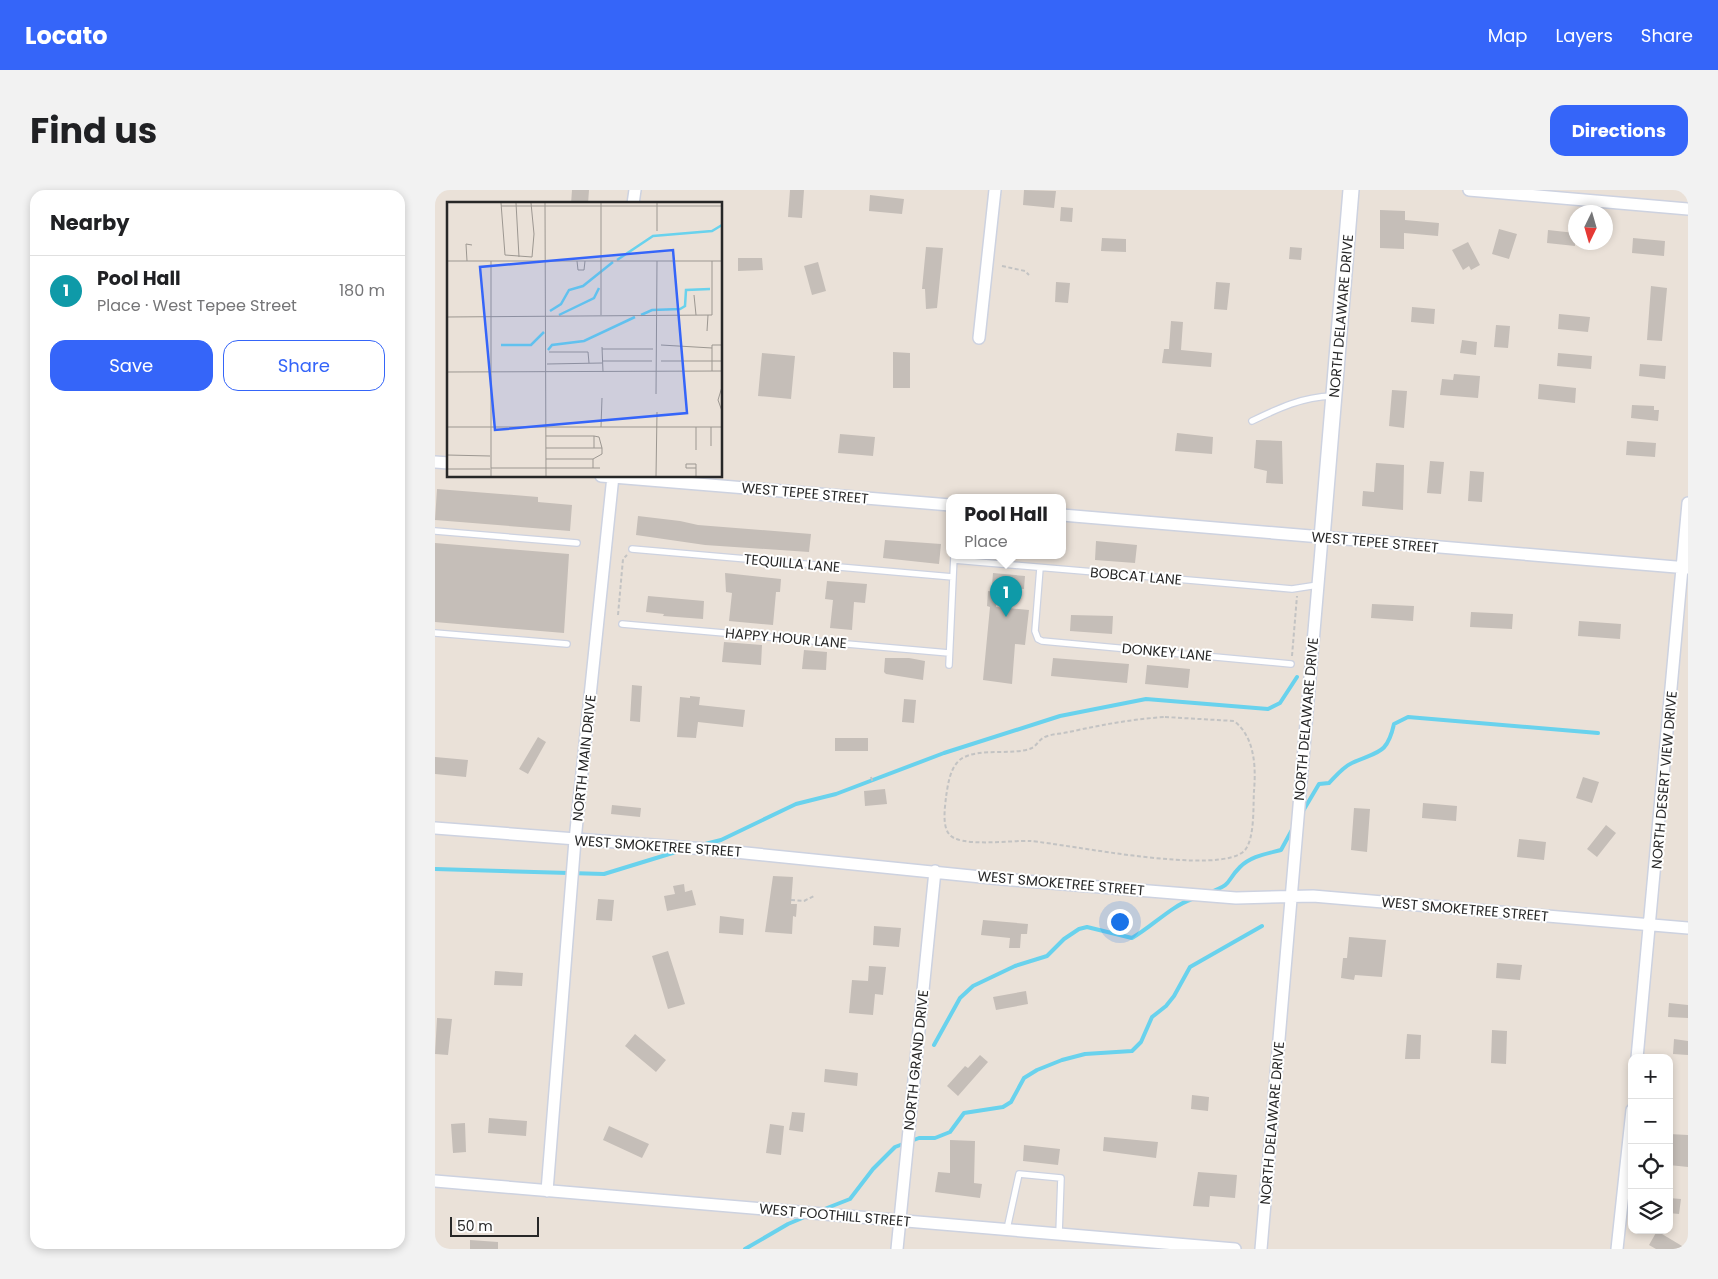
<!DOCTYPE html>
<meta charset="utf-8">
<style>
:root{--surface:#fff;--page:#f2f2f2;--text:#202124;--muted:#757577;--line:#e0e0e0;--accent:#3565f9}
body{margin:0;font-family:Poppins,sans-serif;background:var(--page);color:var(--text)}
.controls{position:absolute;right:15px;bottom:15px;display:grid;overflow:hidden;border-radius:10px;box-shadow:0 2px 8px #0003}
.controls button{width:45px;height:45px;display:grid;place-items:center;padding:0;border:0;border-bottom:1px solid var(--line);background:var(--surface);color:var(--text);font:25px sans-serif}
.compass{position:absolute;left:1133px;top:15px;width:45px;height:45px;border-radius:50%;background:var(--surface);box-shadow:0 2px 8px #0003;rotate:185deg}
.scale{position:absolute;left:15px;bottom:12px;width:89px;box-sizing:border-box;padding-left:5px;border:2px solid #272727;border-top:0;font-size:14px;line-height:18px;white-space:nowrap;color:#272727;-webkit-text-stroke:4px #fff;paint-order:stroke}
.you{position:absolute;left:684px;top:731px;width:18px;height:18px;margin:-12px;border:4px solid #fff;border-radius:50%;background:#1a73e8;box-shadow:0 0 0 8px #1a73e833}
.badge{display:grid;place-items:center;width:32px;height:32px;border-radius:50%;background:var(--accent);color:#fff;font-size:16px;font-weight:700}
.pin{position:absolute;translate:-50% -41px;filter:drop-shadow(0 1px 2px #0008)}
.pin::after{content:'';position:absolute;top:26px;width:18px;height:15px;background:inherit;clip-path:polygon(0 0,100% 0,50% 100%)}
.popup{position:absolute;left:511px;top:304px;width:120px;height:65px;box-sizing:border-box;display:grid;place-content:center;border-radius:10px;background:var(--surface);filter:drop-shadow(0 1px 4px #0005);font-size:16px;white-space:nowrap;color:var(--muted)}
.popup b{font-size:19px;color:var(--text)}
.popup::after{content:'';position:absolute;left:50%;top:100%;margin-left:-10px;border:10px solid transparent;border-top-color:var(--surface)}
.list{margin:0;padding:0;list-style:none}
h2{display:flex;justify-content:space-between;align-items:center;height:65px;margin:0;padding:0 20px;font-size:21px}
h2 small{font-size:16px;font-weight:400;color:var(--muted)}
.list li{display:grid;grid-template-columns:32px 1fr auto;gap:15px;align-items:center;box-sizing:border-box;height:70px;padding:0 20px;border-top:1px solid var(--line)}
.list b{display:block;font-size:19px;white-space:nowrap}
.list p{margin:0;font-size:16px;white-space:nowrap;color:var(--muted)}
.list em{font-size:16px;font-style:normal;color:var(--muted)}
.actions{display:flex;gap:10px;padding:15px 20px}
.actions a{flex:1;padding:11px 0;border:1px solid var(--accent);border-radius:15px;text-align:center;font-size:18px;color:var(--accent)}
.actions .main{background:var(--accent);color:#fff}
.icon{flex:none;width:28px;height:28px;fill:none;stroke:currentColor;stroke-width:2;stroke-linecap:round;stroke-linejoin:round}
.map{position:relative;flex:none;width:1253px;height:1059px;overflow:hidden;border-radius:15px}
header{display:flex;align-items:center;gap:30px;box-sizing:border-box;height:70px;padding:0 25px;background:var(--accent);color:#fff}
header strong{font-size:24px}
nav{display:flex;gap:28px;margin-inline-start:auto;font-size:18px}
.intro{display:flex;align-items:center;justify-content:space-between;box-sizing:border-box;height:120px;padding:0 30px}
h1{margin:0;font-size:35px}
.button{padding:12px 22px;border-radius:15px;background:var(--accent);color:#fff;font-size:18px;font-weight:700}
main{display:flex;gap:30px;padding:0 30px}
aside{flex:1;background:var(--surface);border-radius:15px;box-shadow:0 2px 8px #0003}
.map>svg:first-child{display:block}
.lines{fill:none;stroke-linecap:round;stroke-linejoin:round}
.stream{stroke:#69d2ed;stroke-width:4}
.building{fill:#c5beb8}
.lane-casing{stroke:#cdd2e0;stroke-width:8}
.street-casing{stroke:#cdd2e0;stroke-width:14}
.secondary-casing{stroke:#cdd2e0;stroke-width:18}
.path{stroke:#c3c3c3;stroke-width:2;stroke-dasharray:4 2.5;stroke-linecap:butt}
.lane{stroke:#fff;stroke-width:5.5}
.street{stroke:#fff;stroke-width:11}
.secondary{stroke:#fff;stroke-width:15}
.labels{text-anchor:middle;stroke-width:4;stroke-linejoin:round;paint-order:stroke}
.street-label{font-size:14px;fill:#272727;stroke:#fff}
.inset-river{fill:none;stroke:#69d2ed;stroke-width:2.5}
.inset-road{fill:none;stroke:#9c9791;stroke-width:1}
.view{fill:#3565f9;fill-opacity:0.15;stroke:#3565f9;stroke-width:2.5}
.inset-edge{fill:none;stroke:#272727;stroke-width:2.5}
</style>
<header>
<strong>Locato</strong>
<nav><a>Map</a><a>Layers</a><a>Share</a></nav>
</header>
<div class="intro"><h1>Find us</h1><a class="button">Directions</a></div>
<main>
<aside>
<h2>Nearby<small></small></h2>
<ul class="list">
<li><span class="badge" style="background:#0f9aa8">1</span><div><b>Pool Hall</b><p>Place · West Tepee Street</p></div><em>180 m</em></li>
</ul>
<div class="actions"><a class="main">Save</a><a>Share</a></div>
</aside>
<div class="map">
<svg width="1253" height="1059" viewBox="0 0 1253 1059">
<rect width="100%" height="100%" fill="#eae1d8"/>
<g class="lines">
<path class="stream" d="M868,621L884,594L894,593C901,586 908,577 917,573C943,561 952,565 959,534L973,527L1163,543
M270,654L286,650L361,614L401,604L509,563L625,526L711,509L833,519L845,513L862,487
M0,679L169,684L244,661
M776,702C799,693 790,692 805,677C816,666 831,664 846,660L858,638
M499,855L525,808L538,796L580,776L612,766L629,749L644,739L652,737L697,748C718,736 735,717 757,709
M387,1020L415,1009L438,979L460,957L484,948H500L515,942L529,923L568,917L576,912L589,888L602,880L627,870L650,864L697,861L706,852L717,827L731,816L739,806L755,777L827,736
M310,1059L353,1034L372,1026"/>
</g>
<path class="building" d="M137,0H154L153,14H136Z
M355,0H369L367,28L353,27Z
M589,0L621,1L619,18L588,15Z
M435,5L469,9L467,24L434,21Z
M626,17L638,18L637,32L625,31Z
M945,20L970,21V30L1004,33L1003,46L969,43V59L945,58Z
M1064,39L1082,44L1074,69L1057,64Z
M1113,40L1140,43V56L1112,53Z
M667,48L691,49V62L666,61Z
M1198,48L1230,51L1229,66L1197,63Z
M1033,52L1045,75L1036,80L1034,76L1028,80L1017,60Z
M491,57L508,58L502,118L491,119L490,99H487Z
M855,57L867,58L866,70L854,69Z
M303,68H327L328,80L303,81Z
M383,72L391,101L377,105L369,76Z
M621,92L635,93L633,113L620,112Z
M781,92L795,93L792,120L779,119Z
M1216,96L1232,98L1227,151L1212,150Z
M977,117L1000,119L999,134L976,132Z
M1124,124L1155,127L1153,142L1123,139Z
M736,131L748,132L746,160L777,163L776,177L727,173L729,159H734Z
M1061,135L1075,136L1073,158L1059,157Z
M1027,150L1042,152L1041,165L1025,163Z
M458,162L475,163V198H458Z
M327,163L360,166L356,209L323,206Z
M1123,163L1157,166L1156,179L1122,176Z
M1205,174L1231,176L1230,189L1204,186Z
M1019,184L1045,186L1043,208L1005,205L1007,189L1018,190Z
M1104,194L1141,198L1140,213L1103,209Z
M957,200L972,201L969,238L954,236Z
M1197,215L1219,216V220H1224L1223,231L1196,228Z
M742,243L778,247L777,264L740,261Z
M405,244L440,247L438,266L403,263Z
M821,250L847,251L848,294L831,293L832,281L819,278Z
M1192,251L1221,253L1220,267L1191,265Z
M995,271L1009,272L1006,304L992,303Z
M941,273L969,275L968,320L927,316L928,301L939,302Z
M1035,281L1049,282L1047,312L1033,311Z
M2,299L103,307V312L137,315L135,341L0,330Z
M203,326L245,331L263,335L376,344L374,362L270,355L201,345Z
M450,350L506,354L504,374L448,368Z
M661,351L702,355L700,373L660,370Z
M0,353L134,364L129,443L0,432Z
M290,383L346,389L345,402H341L338,435L294,431L297,403L291,402Z
M558,383L590,386L589,399L557,396Z
M392,391L432,394L430,413L419,412L417,440L395,438L398,410L390,409Z
M553,401L562,402L561,417L594,420L590,455L580,454L577,494L548,490L555,417L552,416Z
M213,406L269,411L268,429L228,426L229,424L211,422Z
M937,414L979,416L978,431L936,428Z
M1036,422L1078,424L1077,439L1035,437Z
M636,425L678,426L677,444L635,441Z
M1144,431L1186,434L1185,449L1143,446Z
M289,452L327,455L326,475L287,472Z
M369,460L392,462L391,480L367,479Z
M450,468H474L490,471L488,490L451,484L449,482Z
M618,468L694,474L692,493L616,486Z
M712,475L755,479L753,498L710,494Z
M197,495L207,496L205,532L195,531Z
M255,506L265,507L264,515L310,520L308,537L263,532L261,548L242,547L245,507L255,508Z
M469,509L481,510L479,533L467,532Z
M103,547L111,552L93,584L84,579Z
M400,548H433V561H400Z
M0,567L33,570L31,587L0,584Z
M1148,587L1164,592L1157,613L1141,608Z
M450,599L452,614L430,616L429,601Z
M988,613L1022,616L1021,631L987,628Z
M177,615L206,618L205,627L176,624Z
M919,618L935,619L932,662L916,660Z
M1171,635L1181,643L1162,667L1152,659Z
M1084,649L1111,652L1109,670L1082,667Z
M338,686L358,687L356,714H362L361,727L358,726L357,744L330,742Z
M249,694L250,702L257,700L261,715L232,721L229,706L240,704L238,696Z
M163,709L179,710L177,731L161,730Z
M285,726L309,729L308,745L284,743Z
M548,730L593,734L592,744H586L585,758H574L575,748L546,745Z
M439,736L466,738L464,757L438,755Z
M914,747L951,750L947,787L920,785L919,790L906,788L908,768H912Z
M233,761L250,814L233,819L217,766Z
M1062,773L1087,775L1085,790L1061,788Z
M434,776L451,777L448,805L440,804L438,825L414,823L417,790L433,791Z
M60,781L88,783L87,796L59,795Z
M591,801L593,814L561,820L558,807Z
M1234,813L1253,815V828L1233,827Z
M2,828L17,829L13,865L0,864Z
M1057,840L1072,841L1071,874L1056,873Z
M200,844L231,870L221,882L190,856Z
M972,844L986,845L985,869H970Z
M1239,849L1253,851V865L1238,864Z
M545,865L553,872L523,906L512,896L530,876L533,878Z
M390,879L423,883L422,896L389,892Z
M757,905L774,907L773,921L756,919Z
M357,922L370,923L368,942L354,940Z
M54,928L92,931L91,946L53,943Z
M30,933L31,962L18,963L16,934Z
M335,934L349,936L346,965L331,963Z
M174,936L214,954L207,968L168,950Z
M1234,944L1253,945V977L1234,975Z
M669,947L723,952L721,968L668,961Z
M515,950L540,951L539,993L547,994L545,1008L500,1002L503,982L515,983Z
M589,955L625,959L623,975L588,971Z
M763,982L802,985L800,1008L775,1006L774,1017L758,1016Z
M1234,1008L1246,1009L1244,1024L1234,1023Z
M1222,1041L1252,1059H1221L1214,1055Z
M35,1050L63,1052V1059H35Z"/>
<g class="lines">
<defs>
<path id="lane" d="M817,231C844,218 867,207 897,206
M0,341L142,353
M197,359L518,387
M519,370L857,399L883,395
M605,378L600,441L603,449L607,451L856,474
M187,434L514,463
M0,443L132,454
M514,475L519,366
M572,1039L584,984L626,988L624,1044"/>
<path id="street" d="M1034,0L1253,19
M198,14L200,0
M544,148L560,0
M0,272L14,273
M166,286L515,315
M627,325L1253,378
M0,638L271,659L566,689L801,708L878,706L1253,738
M1202,868L1253,313
M0,991L800,1059
M112,1001L140,650L178,286
M462,1059L500,681
M826,1059L887,348
M1182,1059L1197,920"/>
<path id="secondary" d="M887,348L916,0"/>
</defs>
<use href="#lane" class="lane-casing"/>
<use href="#street" class="street-casing"/>
<use href="#secondary" class="secondary-casing"/>
<path class="path" d="M567,76L590,81L594,85
M183,425L188,369L192,365
M857,466L862,406
M730,527L799,531C820,547 821,577 819,601C818,615 820,648 810,660C787,687 633,654 595,651C577,650 524,658 514,644C507,635 510,617 511,607C513,594 515,577 526,569C544,557 579,566 597,558C601,556 604,550 608,548C614,544 626,544 634,542C666,535 697,529 730,527Z
M436,587L438,593
M356,710L369,711L379,706"/>
<use href="#lane" class="lane"/>
<use href="#street" class="street"/>
<use href="#secondary" class="secondary"/>
</g>
<g class="labels">
<g class="street-label">
<text transform="translate(906 126) rotate(-85)" y="5">NORTH DELAWARE DRIVE</text>
<text transform="translate(370 303) rotate(5)" y="5">WEST TEPEE STREET</text>
<text transform="translate(940 352) rotate(5)" y="5">WEST TEPEE STREET</text>
<text transform="translate(357 373) rotate(5)" y="5">TEQUILLA LANE</text>
<text transform="translate(701 386) rotate(5)" y="5">BOBCAT LANE</text>
<text transform="translate(351 448) rotate(5)" y="5">HAPPY HOUR LANE</text>
<text transform="translate(732 462) rotate(5)" y="5">DONKEY LANE</text>
<text transform="translate(871 529) rotate(-85)" y="5">NORTH DELAWARE DRIVE</text>
<text transform="translate(149 568) rotate(-84)" y="5">NORTH MAIN DRIVE</text>
<text transform="translate(1229 590) rotate(-85)" y="5">NORTH DESERT VIEW DRIVE</text>
<text transform="translate(223 656) rotate(4)" y="5">WEST SMOKETREE STREET</text>
<text transform="translate(626 693) rotate(5)" y="5">WEST SMOKETREE STREET</text>
<text transform="translate(1030 719) rotate(5)" y="5">WEST SMOKETREE STREET</text>
<text transform="translate(481 870) rotate(-84)" y="5">NORTH GRAND DRIVE</text>
<text transform="translate(837 933) rotate(-85)" y="5">NORTH DELAWARE DRIVE</text>
<text transform="translate(400 1025) rotate(5)" y="5">WEST FOOTHILL STREET</text>
</g>
</g>
<g transform="translate(12 12)">
<rect width="275" height="275" fill="#eae1d8"/>
<path class="inset-river" d="M170,58L206,34L265,29L275,23M103,109L114,102L122,88L136,84L166,60M112,113L147,96L152,86M194,113L205,108L233,107L238,104L239,88L263,87M54,143H84L97,130M101,148L105,143L137,139L188,115"/>
<path class="inset-road" d="M54,1L58,53L85,55L87,32L84,1M69,1L72,55M98,1L99,274M210,1V29M54,4H275M0,59H275M20,59L19,42L25,43M130,59L131,68H137L138,59M247,93L249,113M275,95V130M154,113V1M0,115L265,113V59M260,129L261,113M214,143L265,146M155,145L156,170M155,147H206M102,150H141L142,161M155,159H205M214,159H275M100,162L155,161M265,169V143H275M0,170L275,169M275,185L271,198L275,209M209,192L210,59M0,225H275M154,225L155,196M99,234H147V246M147,234L152,235L155,246M264,244V225M99,246H155V252L146,257M249,248V225M0,253L43,254M99,257H146V266M44,266H153M249,266H239V262H249V274M0,267H43M44,274V59M209,274L210,210"/>
<path class="view" d="M226,48L240,211L48,228L33,65Z"/>
<rect width="275" height="275" class="inset-edge"/>
</g>
</svg>
<div class="controls">
<button>+</button>
<button>−</button>
<button><svg class="icon" aria-label="locate" viewBox="0 0 24 24"><circle cx="12" cy="12" r="6"/><path d="M12 2v4M12 18v4M2 12h4M18 12h4"/></svg></button>
<button><svg class="icon" aria-label="layers" viewBox="0 0 24 24"><path d="M12 4l9 5-9 5-9-5zM3 14l9 5 9-5"/></svg></button>
</div>
<svg class="compass" viewBox="-18 -18 36 36"><path d="M0-13l5 13h-10z" fill="#e53935"/><path d="M0 13l5-13h-10z" fill="#757577"/></svg>
<div class="scale">50 m</div>
<div class="you"></div>
<div class="pin badge" style="left:571px;top:427px;background:#0f9aa8">1</div>
<div class="popup"><b>Pool Hall</b>Place</div>
</div>
</main>
